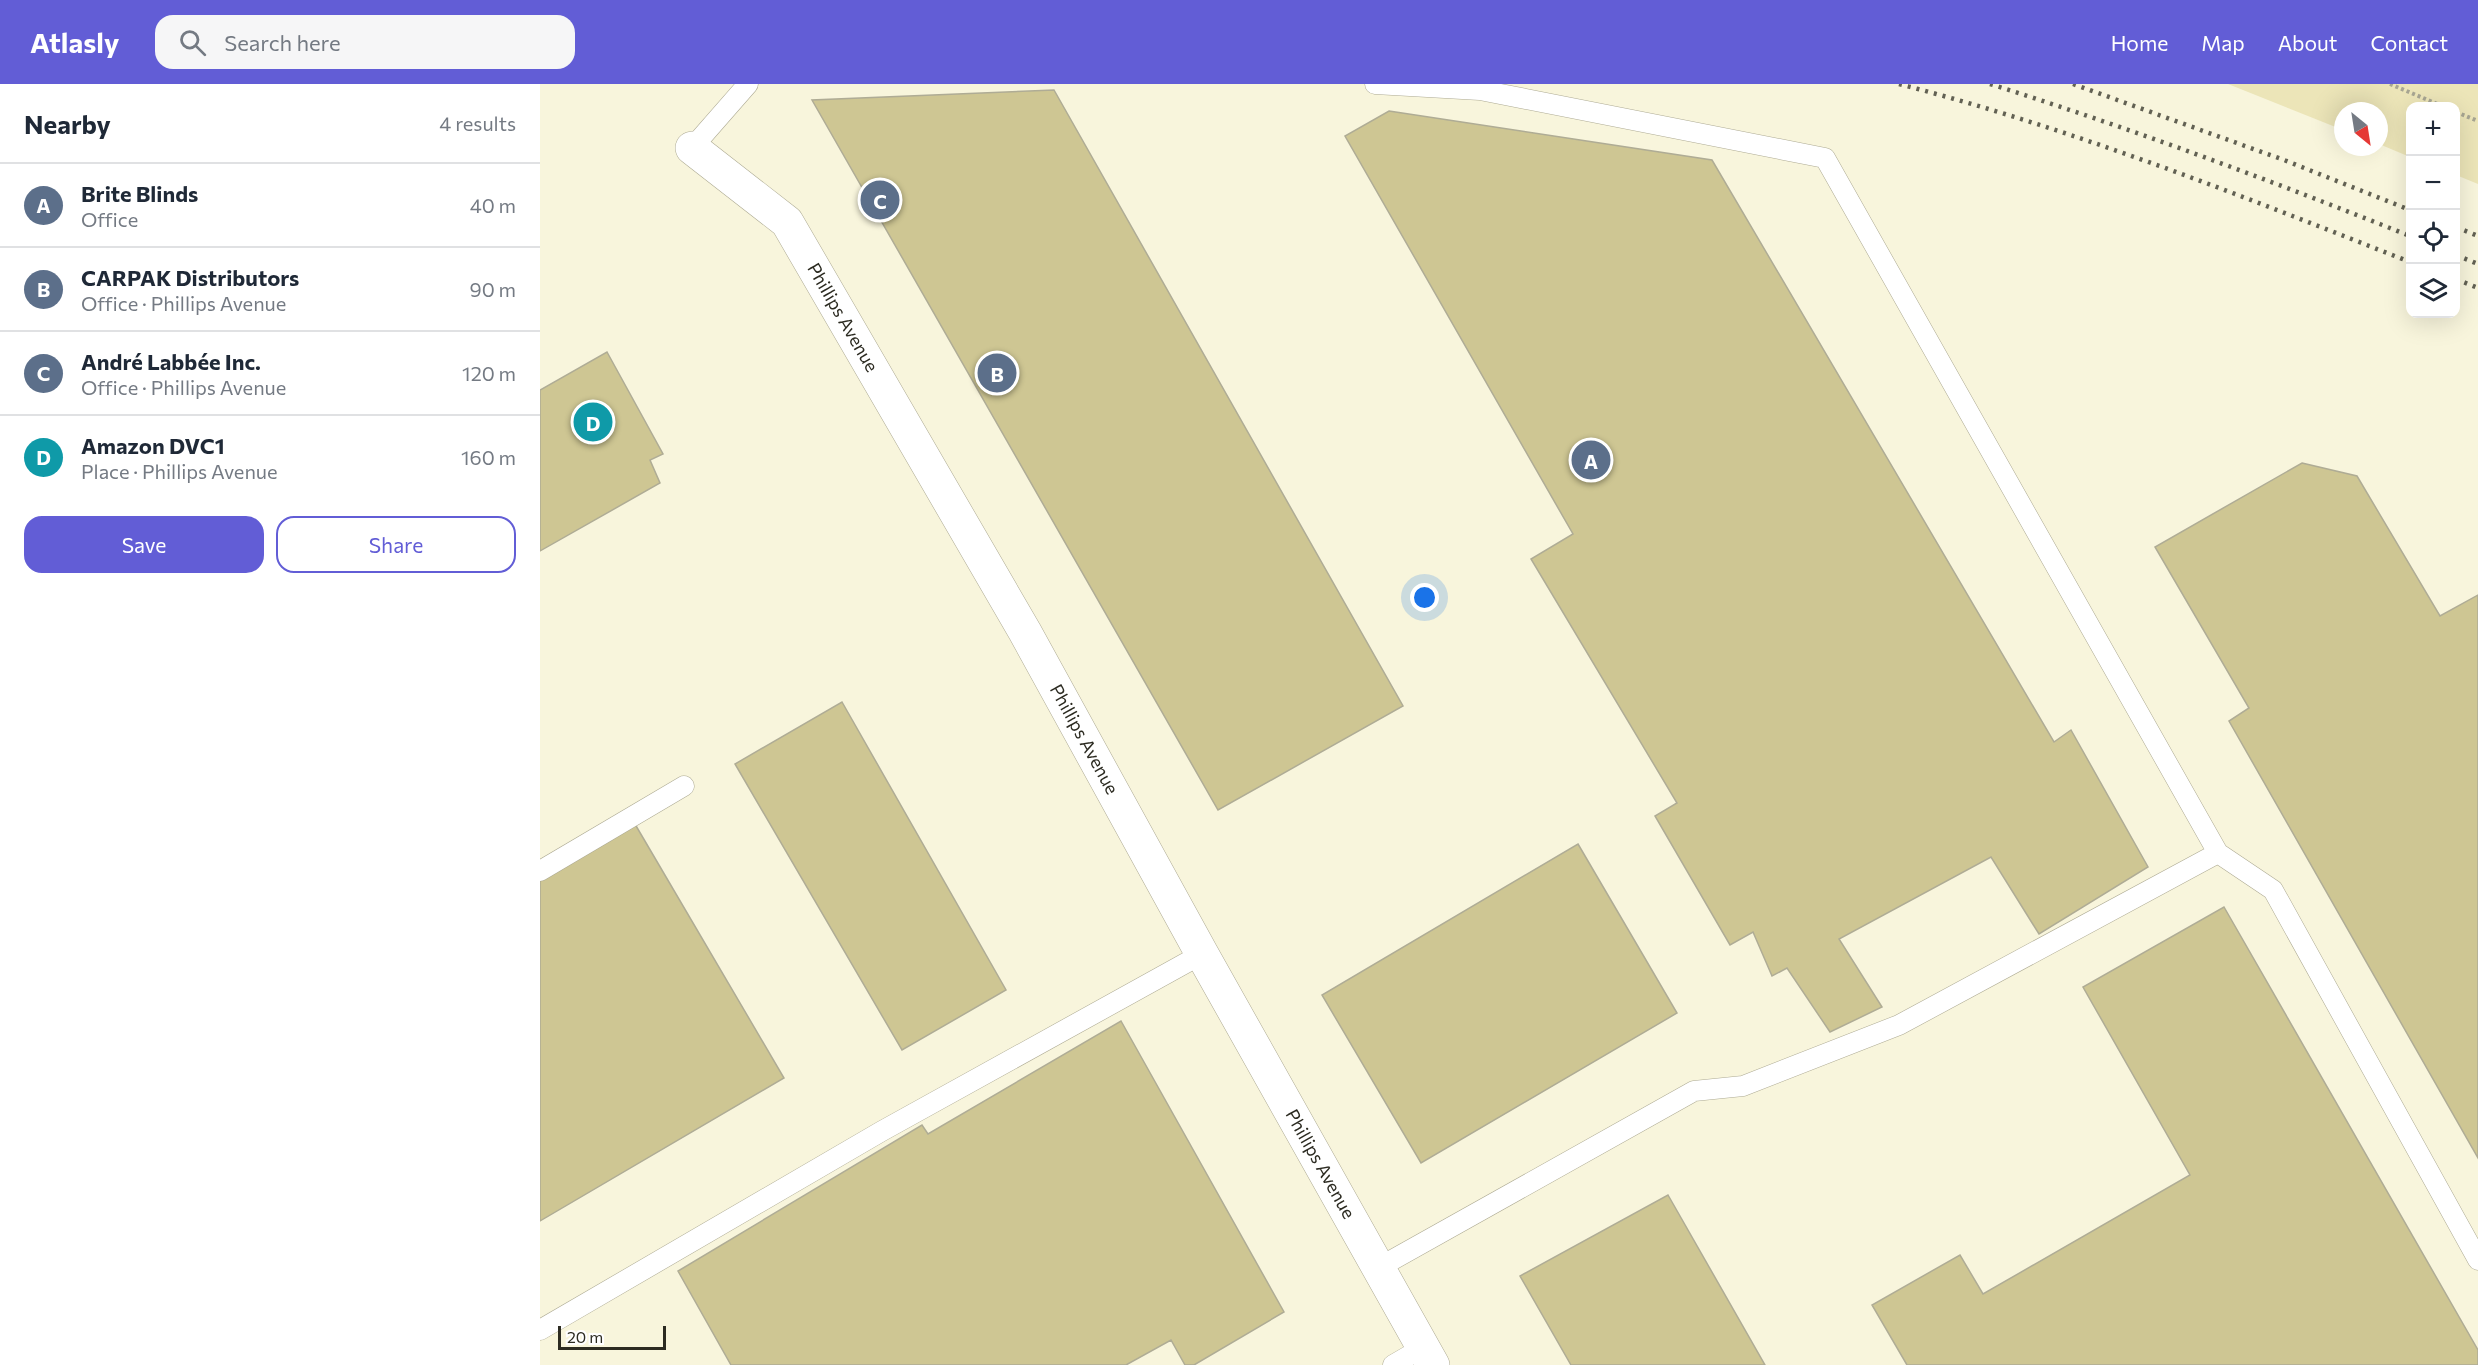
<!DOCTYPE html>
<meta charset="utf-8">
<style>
:root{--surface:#fff;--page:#f6f6f7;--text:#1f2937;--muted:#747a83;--line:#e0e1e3;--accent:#625dd6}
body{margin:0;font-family:Commissioner,sans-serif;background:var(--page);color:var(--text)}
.controls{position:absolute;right:18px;top:18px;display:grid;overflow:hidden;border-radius:12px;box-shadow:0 6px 24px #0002}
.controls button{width:54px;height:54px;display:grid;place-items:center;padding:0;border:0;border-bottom:2px solid var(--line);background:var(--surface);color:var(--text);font:30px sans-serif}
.compass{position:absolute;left:1794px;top:18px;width:54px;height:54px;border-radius:50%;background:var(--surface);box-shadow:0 6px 24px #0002;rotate:150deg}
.scale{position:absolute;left:18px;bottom:15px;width:108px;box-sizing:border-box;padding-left:6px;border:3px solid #2c2b21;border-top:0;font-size:16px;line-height:21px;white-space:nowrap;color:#2c2b21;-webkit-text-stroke:4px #fff;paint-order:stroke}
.you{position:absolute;left:885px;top:514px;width:21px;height:21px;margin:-15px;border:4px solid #fff;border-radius:50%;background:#1a73e8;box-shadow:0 0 0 9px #1a73e833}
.badge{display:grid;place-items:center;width:39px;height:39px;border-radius:50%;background:var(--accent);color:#fff;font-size:20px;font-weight:700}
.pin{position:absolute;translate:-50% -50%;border:3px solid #fff;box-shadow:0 2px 6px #0006}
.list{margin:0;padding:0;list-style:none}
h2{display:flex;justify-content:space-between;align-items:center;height:78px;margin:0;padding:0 24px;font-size:26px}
h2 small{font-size:20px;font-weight:400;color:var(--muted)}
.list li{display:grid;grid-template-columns:39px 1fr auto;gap:18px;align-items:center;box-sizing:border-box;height:84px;padding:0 24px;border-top:2px solid var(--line)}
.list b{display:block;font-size:22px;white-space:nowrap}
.list p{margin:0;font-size:20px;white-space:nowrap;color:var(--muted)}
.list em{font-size:20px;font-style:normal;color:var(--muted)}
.actions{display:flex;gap:12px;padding:18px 24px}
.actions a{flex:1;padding:14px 0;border:2px solid var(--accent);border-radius:18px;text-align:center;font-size:21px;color:var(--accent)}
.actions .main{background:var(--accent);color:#fff}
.icon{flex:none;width:33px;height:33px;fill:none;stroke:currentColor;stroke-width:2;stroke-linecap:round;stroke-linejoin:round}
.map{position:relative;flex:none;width:1938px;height:1281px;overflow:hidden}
header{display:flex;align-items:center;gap:36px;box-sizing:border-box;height:84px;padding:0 30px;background:var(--accent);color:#fff}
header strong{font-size:28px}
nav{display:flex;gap:33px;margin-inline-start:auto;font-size:21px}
.search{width:420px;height:54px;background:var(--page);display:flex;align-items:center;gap:15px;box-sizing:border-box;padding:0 21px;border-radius:18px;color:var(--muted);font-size:22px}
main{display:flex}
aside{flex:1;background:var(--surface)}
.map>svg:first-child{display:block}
.green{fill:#ece5b8}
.building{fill:#cec693;stroke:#afac95;stroke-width:1.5}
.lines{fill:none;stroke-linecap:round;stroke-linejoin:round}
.service-casing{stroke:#adaa93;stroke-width:21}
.minor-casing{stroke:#adaa93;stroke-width:34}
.path{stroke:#a8a692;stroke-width:4;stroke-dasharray:3 3;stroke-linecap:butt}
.service{stroke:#fff;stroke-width:20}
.minor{stroke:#fff;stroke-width:33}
.rail{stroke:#626153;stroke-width:4.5;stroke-dasharray:3 6;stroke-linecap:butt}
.labels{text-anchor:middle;stroke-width:6;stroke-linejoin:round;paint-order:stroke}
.street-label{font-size:18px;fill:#2c2b21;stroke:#fff}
</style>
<header>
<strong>Atlasly</strong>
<div class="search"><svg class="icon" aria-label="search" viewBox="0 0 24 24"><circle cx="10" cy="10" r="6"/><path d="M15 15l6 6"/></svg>Search here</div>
<nav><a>Home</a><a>Map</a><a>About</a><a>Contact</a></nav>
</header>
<main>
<aside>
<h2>Nearby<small>4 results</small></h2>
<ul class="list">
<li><span class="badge" style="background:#5c6f8a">A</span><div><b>Brite Blinds</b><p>Office</p></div><em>40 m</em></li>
<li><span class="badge" style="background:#5c6f8a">B</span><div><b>CARPAK Distributors</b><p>Office · Phillips Avenue</p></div><em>90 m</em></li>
<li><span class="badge" style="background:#5c6f8a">C</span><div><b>André Labbée Inc.</b><p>Office · Phillips Avenue</p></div><em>120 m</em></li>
<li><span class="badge" style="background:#0f9aa8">D</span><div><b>Amazon DVC1</b><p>Place · Phillips Avenue</p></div><em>160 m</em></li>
</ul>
<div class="actions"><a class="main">Save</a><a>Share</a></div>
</aside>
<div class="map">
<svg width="1938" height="1281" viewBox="0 0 1938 1281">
<rect width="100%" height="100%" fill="#f8f5dc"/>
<path class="green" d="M1688,0H1938V100L1916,91V22H1870V73L1839,60V27H1803V46Z"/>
<path class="building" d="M514,6L863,622L678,726L272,16Z
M849,27L1172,76L1514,658L1531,646L1608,783L1499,850L1451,773L1299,855L1342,923L1290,948L1247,884L1232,892L1213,848L1190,861L1115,732L1137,719L991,475L1033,450L805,52Z
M67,268L123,370L110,376L120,399L0,467V306Z
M1762,379L1817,392L1900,532L1938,511V1074L1689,637L1709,624L1615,463Z
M302,618L466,906L362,966L195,680Z
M92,735L244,994L0,1137V789Z
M1038,760L1137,929L881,1079L782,911Z
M1684,823L1938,1266V1281H1367L1332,1221L1420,1171L1443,1210L1650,1091L1543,903Z
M581,937L744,1228L654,1281H645L631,1256L586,1281H191L138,1187L382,1041L388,1050Z
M1128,1111L1225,1281H1031L980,1192Z"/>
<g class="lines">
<defs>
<path id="service" d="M835,0L940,6L1285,74L1678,769L1359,941L1203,1002L1154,1007L838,1184
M152,64L208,0
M1678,769L1733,806L1938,1176
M0,787L144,702
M0,1246L342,1047L662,870
M853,1281L884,1263"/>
<g id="minor">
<path id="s1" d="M152,64L247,138L485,548L662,870L893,1281"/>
</g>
</defs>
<use href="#service" class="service-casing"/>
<use href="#minor" class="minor-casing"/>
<path class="path" d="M1850,0L1902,22
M1916,28L1938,37"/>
<use href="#service" class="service"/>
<use href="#minor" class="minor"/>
<path class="rail" d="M1359,0C1534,45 1702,112 1870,178
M1450,0C1593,45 1732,97 1870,152
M1533,0L1744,76L1870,126
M1916,143L1938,152
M1916,171L1938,180
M1916,195L1938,204"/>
</g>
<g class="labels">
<g class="street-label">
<text dy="6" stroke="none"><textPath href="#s1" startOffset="231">Phillips Avenue</textPath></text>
<text dy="6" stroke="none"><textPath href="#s1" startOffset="717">Phillips Avenue</textPath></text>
<text dy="6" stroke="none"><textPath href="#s1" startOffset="1203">Phillips Avenue</textPath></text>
</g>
</g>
</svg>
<div class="controls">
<button>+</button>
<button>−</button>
<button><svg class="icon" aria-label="locate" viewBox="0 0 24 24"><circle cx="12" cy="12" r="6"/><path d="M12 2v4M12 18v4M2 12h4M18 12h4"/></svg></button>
<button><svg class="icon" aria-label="layers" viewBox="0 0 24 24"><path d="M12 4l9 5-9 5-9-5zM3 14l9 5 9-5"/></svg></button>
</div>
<svg class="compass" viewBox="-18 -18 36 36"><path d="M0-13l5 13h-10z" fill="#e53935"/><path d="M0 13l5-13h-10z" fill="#747a83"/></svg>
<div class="scale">20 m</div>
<div class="you"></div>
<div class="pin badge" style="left:1051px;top:376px;background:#5c6f8a">A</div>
<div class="pin badge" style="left:457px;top:289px;background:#5c6f8a">B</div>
<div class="pin badge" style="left:340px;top:116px;background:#5c6f8a">C</div>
<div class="pin badge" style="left:53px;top:338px;background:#0f9aa8">D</div>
</div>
</main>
